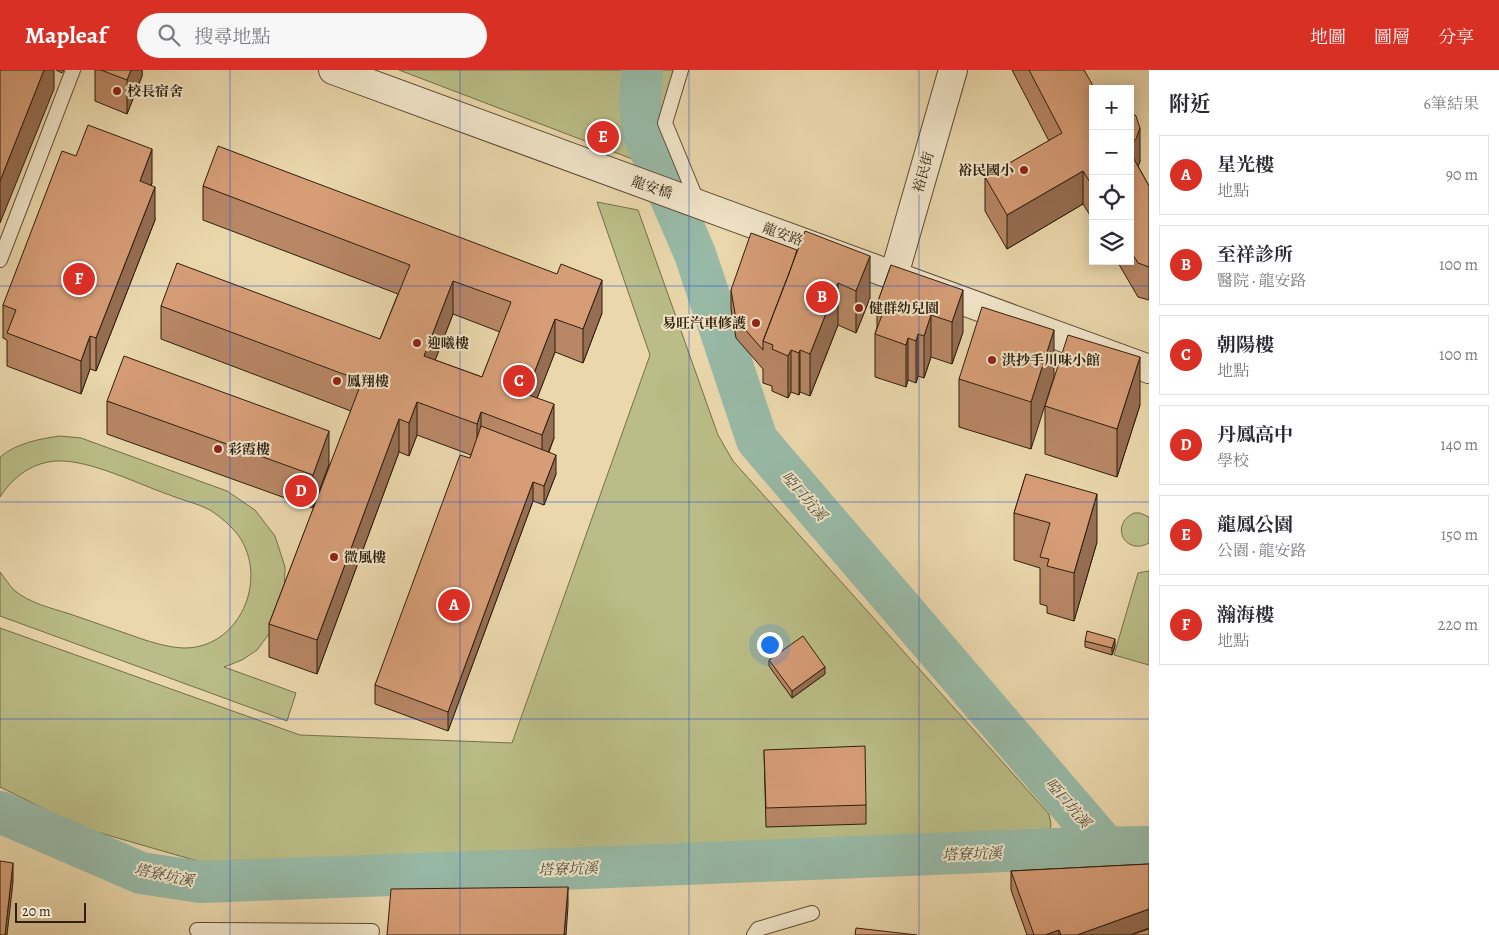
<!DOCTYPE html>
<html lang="zh-TW">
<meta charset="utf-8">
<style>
:root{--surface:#fff;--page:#f7f7f7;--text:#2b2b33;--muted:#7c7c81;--line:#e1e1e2;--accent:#d93025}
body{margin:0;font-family:Alegreya,"Noto Serif TC",serif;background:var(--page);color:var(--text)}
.controls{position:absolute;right:15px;top:15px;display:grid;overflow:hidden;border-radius:0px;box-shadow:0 2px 12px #0003}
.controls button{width:45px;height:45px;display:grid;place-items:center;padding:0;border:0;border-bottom:1px solid var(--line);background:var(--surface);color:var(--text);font:25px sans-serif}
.scale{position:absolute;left:15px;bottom:12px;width:71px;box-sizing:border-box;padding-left:5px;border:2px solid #2e1e0d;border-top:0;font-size:14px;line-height:18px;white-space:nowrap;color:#2e1e0d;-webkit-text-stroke:4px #f1e5c9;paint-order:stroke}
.you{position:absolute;left:769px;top:574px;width:18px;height:18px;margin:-12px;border:4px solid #fff;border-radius:50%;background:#1a73e8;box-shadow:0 0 0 8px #1a73e833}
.badge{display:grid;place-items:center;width:32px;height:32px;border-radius:50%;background:var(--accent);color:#fff;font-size:16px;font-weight:700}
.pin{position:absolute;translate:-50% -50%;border:2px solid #fff;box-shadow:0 1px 5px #0006}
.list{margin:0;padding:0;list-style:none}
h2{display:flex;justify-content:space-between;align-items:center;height:65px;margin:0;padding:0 20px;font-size:21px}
h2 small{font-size:16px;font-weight:400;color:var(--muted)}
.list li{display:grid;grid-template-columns:32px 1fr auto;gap:15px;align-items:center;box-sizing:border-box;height:80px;margin:0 10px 10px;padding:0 10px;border:1px solid var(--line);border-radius:0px}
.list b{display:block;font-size:19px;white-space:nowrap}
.list p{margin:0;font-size:16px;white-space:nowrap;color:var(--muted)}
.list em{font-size:16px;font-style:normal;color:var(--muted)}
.icon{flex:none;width:28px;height:28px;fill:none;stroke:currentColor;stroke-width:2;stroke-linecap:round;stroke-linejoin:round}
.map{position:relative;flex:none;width:1149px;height:865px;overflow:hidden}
header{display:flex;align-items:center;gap:30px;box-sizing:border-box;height:70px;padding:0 25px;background:var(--accent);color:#fff}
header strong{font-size:24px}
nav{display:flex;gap:28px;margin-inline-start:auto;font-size:18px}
.search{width:350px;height:45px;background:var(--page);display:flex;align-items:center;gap:12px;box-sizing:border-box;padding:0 18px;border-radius:28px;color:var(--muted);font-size:19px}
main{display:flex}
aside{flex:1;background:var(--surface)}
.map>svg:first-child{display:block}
.green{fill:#babd87;stroke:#746e4a}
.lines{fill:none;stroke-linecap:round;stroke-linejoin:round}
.river{stroke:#98baa7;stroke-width:42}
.service-casing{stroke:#5d4c35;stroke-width:16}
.minor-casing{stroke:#5d4c35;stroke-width:30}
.tertiary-casing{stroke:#5d4c35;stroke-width:30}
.service{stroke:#f1e5c9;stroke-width:14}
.minor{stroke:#f1e5c9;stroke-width:28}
.tertiary{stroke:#f1e5c9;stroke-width:28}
.wall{fill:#b88766;stroke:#2e1e0d;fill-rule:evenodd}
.shaded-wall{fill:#966e53;stroke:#2e1e0d}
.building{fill:#d69d77;stroke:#2e1e0d;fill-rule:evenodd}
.grid{fill:none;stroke:#1d4ed8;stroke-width:1;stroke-opacity:0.55}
.poi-dot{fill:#8f2418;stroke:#f1e5c9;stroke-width:2}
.labels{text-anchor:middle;stroke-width:4;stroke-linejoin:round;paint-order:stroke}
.poi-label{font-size:14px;font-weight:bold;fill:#2e1e0d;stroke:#f1e5c9;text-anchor:start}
.street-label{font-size:14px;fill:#2e1e0d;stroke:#f1e5c9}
.water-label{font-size:15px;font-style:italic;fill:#4e4d3b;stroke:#f1e5c9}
</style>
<header>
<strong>Mapleaf</strong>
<div class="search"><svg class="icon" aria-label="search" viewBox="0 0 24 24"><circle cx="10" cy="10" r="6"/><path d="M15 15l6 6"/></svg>搜尋地點</div>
<nav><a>地圖</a><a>圖層</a><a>分享</a></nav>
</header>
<main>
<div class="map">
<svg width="1149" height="865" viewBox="0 0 1149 865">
<rect width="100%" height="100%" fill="#ead7ac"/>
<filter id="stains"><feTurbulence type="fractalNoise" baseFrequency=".004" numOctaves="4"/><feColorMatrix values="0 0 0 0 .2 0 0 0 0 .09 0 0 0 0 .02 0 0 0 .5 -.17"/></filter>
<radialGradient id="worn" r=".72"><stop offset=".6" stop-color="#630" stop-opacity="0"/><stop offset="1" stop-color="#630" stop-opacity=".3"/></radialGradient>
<path class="green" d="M399,0H630L626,45L635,90Z
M655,0H675L661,55L651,38Z
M597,132L638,140L718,365L733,391L1049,744L1051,754L1050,760L1044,764L1030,767L225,799L83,758L0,717V558L300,665L512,673L650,285Z
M60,366L81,368L227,421L255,440L275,466L285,497L284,530L272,560L257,580L242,590L224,597L296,623L287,651L0,546V502C5,508 9,515 14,520C29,533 51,538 70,544C95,553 120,561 145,570C158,574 172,578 186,578C236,577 265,518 244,475C238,461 222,448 210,440C197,433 181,430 167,424C135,413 81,385 48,392C27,396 11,410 0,427V387C17,373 39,369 60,366Z
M1134,443H1140L1149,447V473C1125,486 1109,455 1134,443Z
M1149,501V595L1114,585L1138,503Z"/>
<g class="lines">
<path class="river" d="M642,0L640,30L643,63L695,184L757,370L1107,778
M0,742L141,803L200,812L561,799L1080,778L1149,777"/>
<defs>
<path id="service" d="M681,0L665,53L698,133
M0,190L73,0
M197,860L372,861L371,865
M754,865L758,859L812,843"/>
<path id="minor" d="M894,205L953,0"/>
<path id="tertiary" d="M333,0C605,101 877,199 1149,299"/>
</defs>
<use href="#service" class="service-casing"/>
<use href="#minor" class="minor-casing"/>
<use href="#tertiary" class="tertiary-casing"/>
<use href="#service" class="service"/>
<use href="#minor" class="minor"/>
<use href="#tertiary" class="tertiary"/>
</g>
<path class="wall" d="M56,0H64L62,3Z
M95,0H142V6L127,44L95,31Z
M1012,0H1084L1093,19V150L1083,134L1007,179L985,141V107L1049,71Z
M1130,41L1140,91L1138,96L1149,116V230L1138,227L1117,191H1130Z
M152,113L151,116L155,150L96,301L90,299L81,324L7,296V270L3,268V235Z
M203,116L602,243L583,293L555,282L537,328L554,368L549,382L556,404L544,435L533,431L448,661L375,634V615L471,385L417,365L409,386L399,382L317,604L269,587V554L351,341L161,269V236L380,269L398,224L203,150ZM453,244L500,262L482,307L435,290Z
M797,182L870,228L856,263L838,255L810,326L800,322L799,325L791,322L788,328L772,321V316L763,313V299L736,268L731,239V220Z
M891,195L963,262L952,294L931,287L924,308L918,306L916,313L908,310L906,317L875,307V264L877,257V234Z
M1054,260L1031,379L959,357V309Z
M107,331L329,394L313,438L107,364Z
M1140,335L1117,407L1045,384V336Z
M1026,404L1097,472L1074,551L1047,543V536L1040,534V498L1014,490V443Z
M1085,571L1115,576L1112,585L1085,577Z
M769,590L825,604L792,628L769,596Z
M764,680L866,735V754L766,757Z
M1149,794V858L1130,865H1027L1011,820V801Z"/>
<path class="shaded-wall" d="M44,0H54V19L0,153V111Z
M131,0H142V6L127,44V10Z
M1140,58V91L1136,103L1130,107V74Z
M152,79V113L140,145V111Z
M1083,101V134L1007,179V145Z
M155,117V150L96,301V268Z
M870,186V228L856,263V221Z
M602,210V243L583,293V259Z
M453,211V244L424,319V286Z
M838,213V255L810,326V284Z
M963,220V262L952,294V252Z
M931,245V287L924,308V266Z
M555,249V282L526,357V324Z
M1054,260V307L1031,379V332Z
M918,264V306L916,313V271Z
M90,266V299L81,324V291Z
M908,268V310L906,317V275Z
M791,280V322L788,328V286Z
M800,280V322L799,325V283Z
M1140,287V335L1117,407V359Z
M417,332V365L409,386V353Z
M554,334V368L542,398V365Z
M481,342V375L477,388V354Z
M399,349V382L317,604V570Z
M329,361V394L313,438V405Z
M556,385V404L544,435V416Z
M533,412V431L448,661V642Z
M1097,424V472L1074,551V503Z
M1115,569V576L1112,585V578Z
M825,597V604L792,628V621Z
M13,793V812L7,865H5Z
M568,817V836L566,865H564Z
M1149,839V858L1130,865H1077Z
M1059,860V865H1045Z"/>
<path class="building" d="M0,0H44L0,111Z
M101,0H131L127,10Z
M1029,0H1084L1095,19H1093V117L1083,101L1007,145L985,107L1062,63Z
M1130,41L1136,46L1140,58L1136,69L1130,74Z
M88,55L152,79L140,111L155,117L96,268L90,266L81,291L7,263L16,240L3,235L62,81L76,86Z
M218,76L557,204L561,194L602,210L583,259L555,249L526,324L554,334L542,365L481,342L477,354L417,332L409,353L399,349L317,570L269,554L362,311L161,236L177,193L380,269L410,195L203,116ZM453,211L511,232L482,307L424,286Z
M1130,82L1149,116V197L1138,193L1130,180Z
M805,161L870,186L856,221L838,213L810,284L800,280L799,283L791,280L788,286L772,279L773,275L763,271Z
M751,163L797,180L790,201L763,271V280L736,249L731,220Z
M891,195L963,220L952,252L931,245L924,266L918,264L916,271L908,268L906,275L875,264L885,237L877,234Z
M982,237L1054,260L1031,332L959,309Z
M1068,265L1140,287L1117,359L1045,336Z
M124,286L329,361L313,405L107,331Z
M481,356L556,385L544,416L533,412L448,642L375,615L460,385L470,388Z
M1026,404L1097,424L1074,503L1047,496L1049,489L1040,487L1050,453L1014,443Z
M1087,561L1115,569L1112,578L1085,571Z
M803,566L825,597L792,621L769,590Z
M865,676L866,735L766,738L764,680Z
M0,791L13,793L5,865H0Z
M1149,794V839L1077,865H1061L1059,860L1045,865H1034L1011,801Z
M568,817L564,865H387L391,819Z
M856,858L917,865H855Z
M1149,859V865H1131Z"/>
<path class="grid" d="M230,0V865M460,0V865M689,0V865M919,0V865M0,216H1149M0,432H1149M0,649H1149"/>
<g class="poi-dot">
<circle cx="117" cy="21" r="5"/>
<circle cx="1024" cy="100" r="5"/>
<circle cx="859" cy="238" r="5"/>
<circle cx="756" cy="253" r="5"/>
<circle cx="417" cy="273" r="5"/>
<circle cx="992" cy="290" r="5"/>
<circle cx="337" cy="311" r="5"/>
<circle cx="218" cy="379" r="5"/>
<circle cx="334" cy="487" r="5"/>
</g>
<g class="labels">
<g class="poi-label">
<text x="127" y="26">校長宿舍</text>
<text x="1014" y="105" text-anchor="end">裕民國小</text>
<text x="869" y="243">健群幼兒園</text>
<text x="746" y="258" text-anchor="end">易旺汽車修護</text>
<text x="427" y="278">迎曦樓</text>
<text x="1002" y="295">洪抄手川味小館</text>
<text x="347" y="316">鳳翔樓</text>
<text x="228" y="384">彩霞樓</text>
<text x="344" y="492">微風樓</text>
</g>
<g class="street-label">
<text transform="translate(923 102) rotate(-74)" y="5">裕民街</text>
<text transform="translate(652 117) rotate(19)" y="5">龍安橋</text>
<text transform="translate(783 164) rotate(20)" y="5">龍安路</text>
</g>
<g class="water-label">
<text transform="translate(804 426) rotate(49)" y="5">啞口坑溪</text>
<text transform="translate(1068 733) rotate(49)" y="5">啞口坑溪</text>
<text transform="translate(972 784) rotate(-2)" y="5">塔寮坑溪</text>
<text transform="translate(568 799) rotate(-2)" y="5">塔寮坑溪</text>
<text transform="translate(164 805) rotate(12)" y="5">塔寮坑溪</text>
</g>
</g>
<rect width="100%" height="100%" filter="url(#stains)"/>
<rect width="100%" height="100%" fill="url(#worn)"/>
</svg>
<div class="controls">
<button>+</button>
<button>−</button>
<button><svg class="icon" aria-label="locate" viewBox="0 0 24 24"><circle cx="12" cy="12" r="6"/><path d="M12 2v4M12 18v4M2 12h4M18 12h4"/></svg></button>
<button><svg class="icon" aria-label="layers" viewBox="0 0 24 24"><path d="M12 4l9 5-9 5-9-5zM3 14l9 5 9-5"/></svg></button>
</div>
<div class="scale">20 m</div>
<div class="you"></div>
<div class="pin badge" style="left:454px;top:535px">A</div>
<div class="pin badge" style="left:822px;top:227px">B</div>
<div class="pin badge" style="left:519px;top:311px">C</div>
<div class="pin badge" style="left:301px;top:421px">D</div>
<div class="pin badge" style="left:603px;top:67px">E</div>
<div class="pin badge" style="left:79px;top:209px">F</div>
</div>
<aside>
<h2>附近<small>6筆結果</small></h2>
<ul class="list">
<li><span class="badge">A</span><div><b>星光樓</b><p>地點</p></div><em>90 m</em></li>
<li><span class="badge">B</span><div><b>至祥診所</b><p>醫院 · 龍安路</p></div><em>100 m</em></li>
<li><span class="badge">C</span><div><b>朝陽樓</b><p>地點</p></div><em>100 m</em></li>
<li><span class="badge">D</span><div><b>丹鳳高中</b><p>學校</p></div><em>140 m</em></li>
<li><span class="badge">E</span><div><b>龍鳳公園</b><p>公園 · 龍安路</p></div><em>150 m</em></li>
<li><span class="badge">F</span><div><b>瀚海樓</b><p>地點</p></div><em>220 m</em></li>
</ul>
</aside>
</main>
